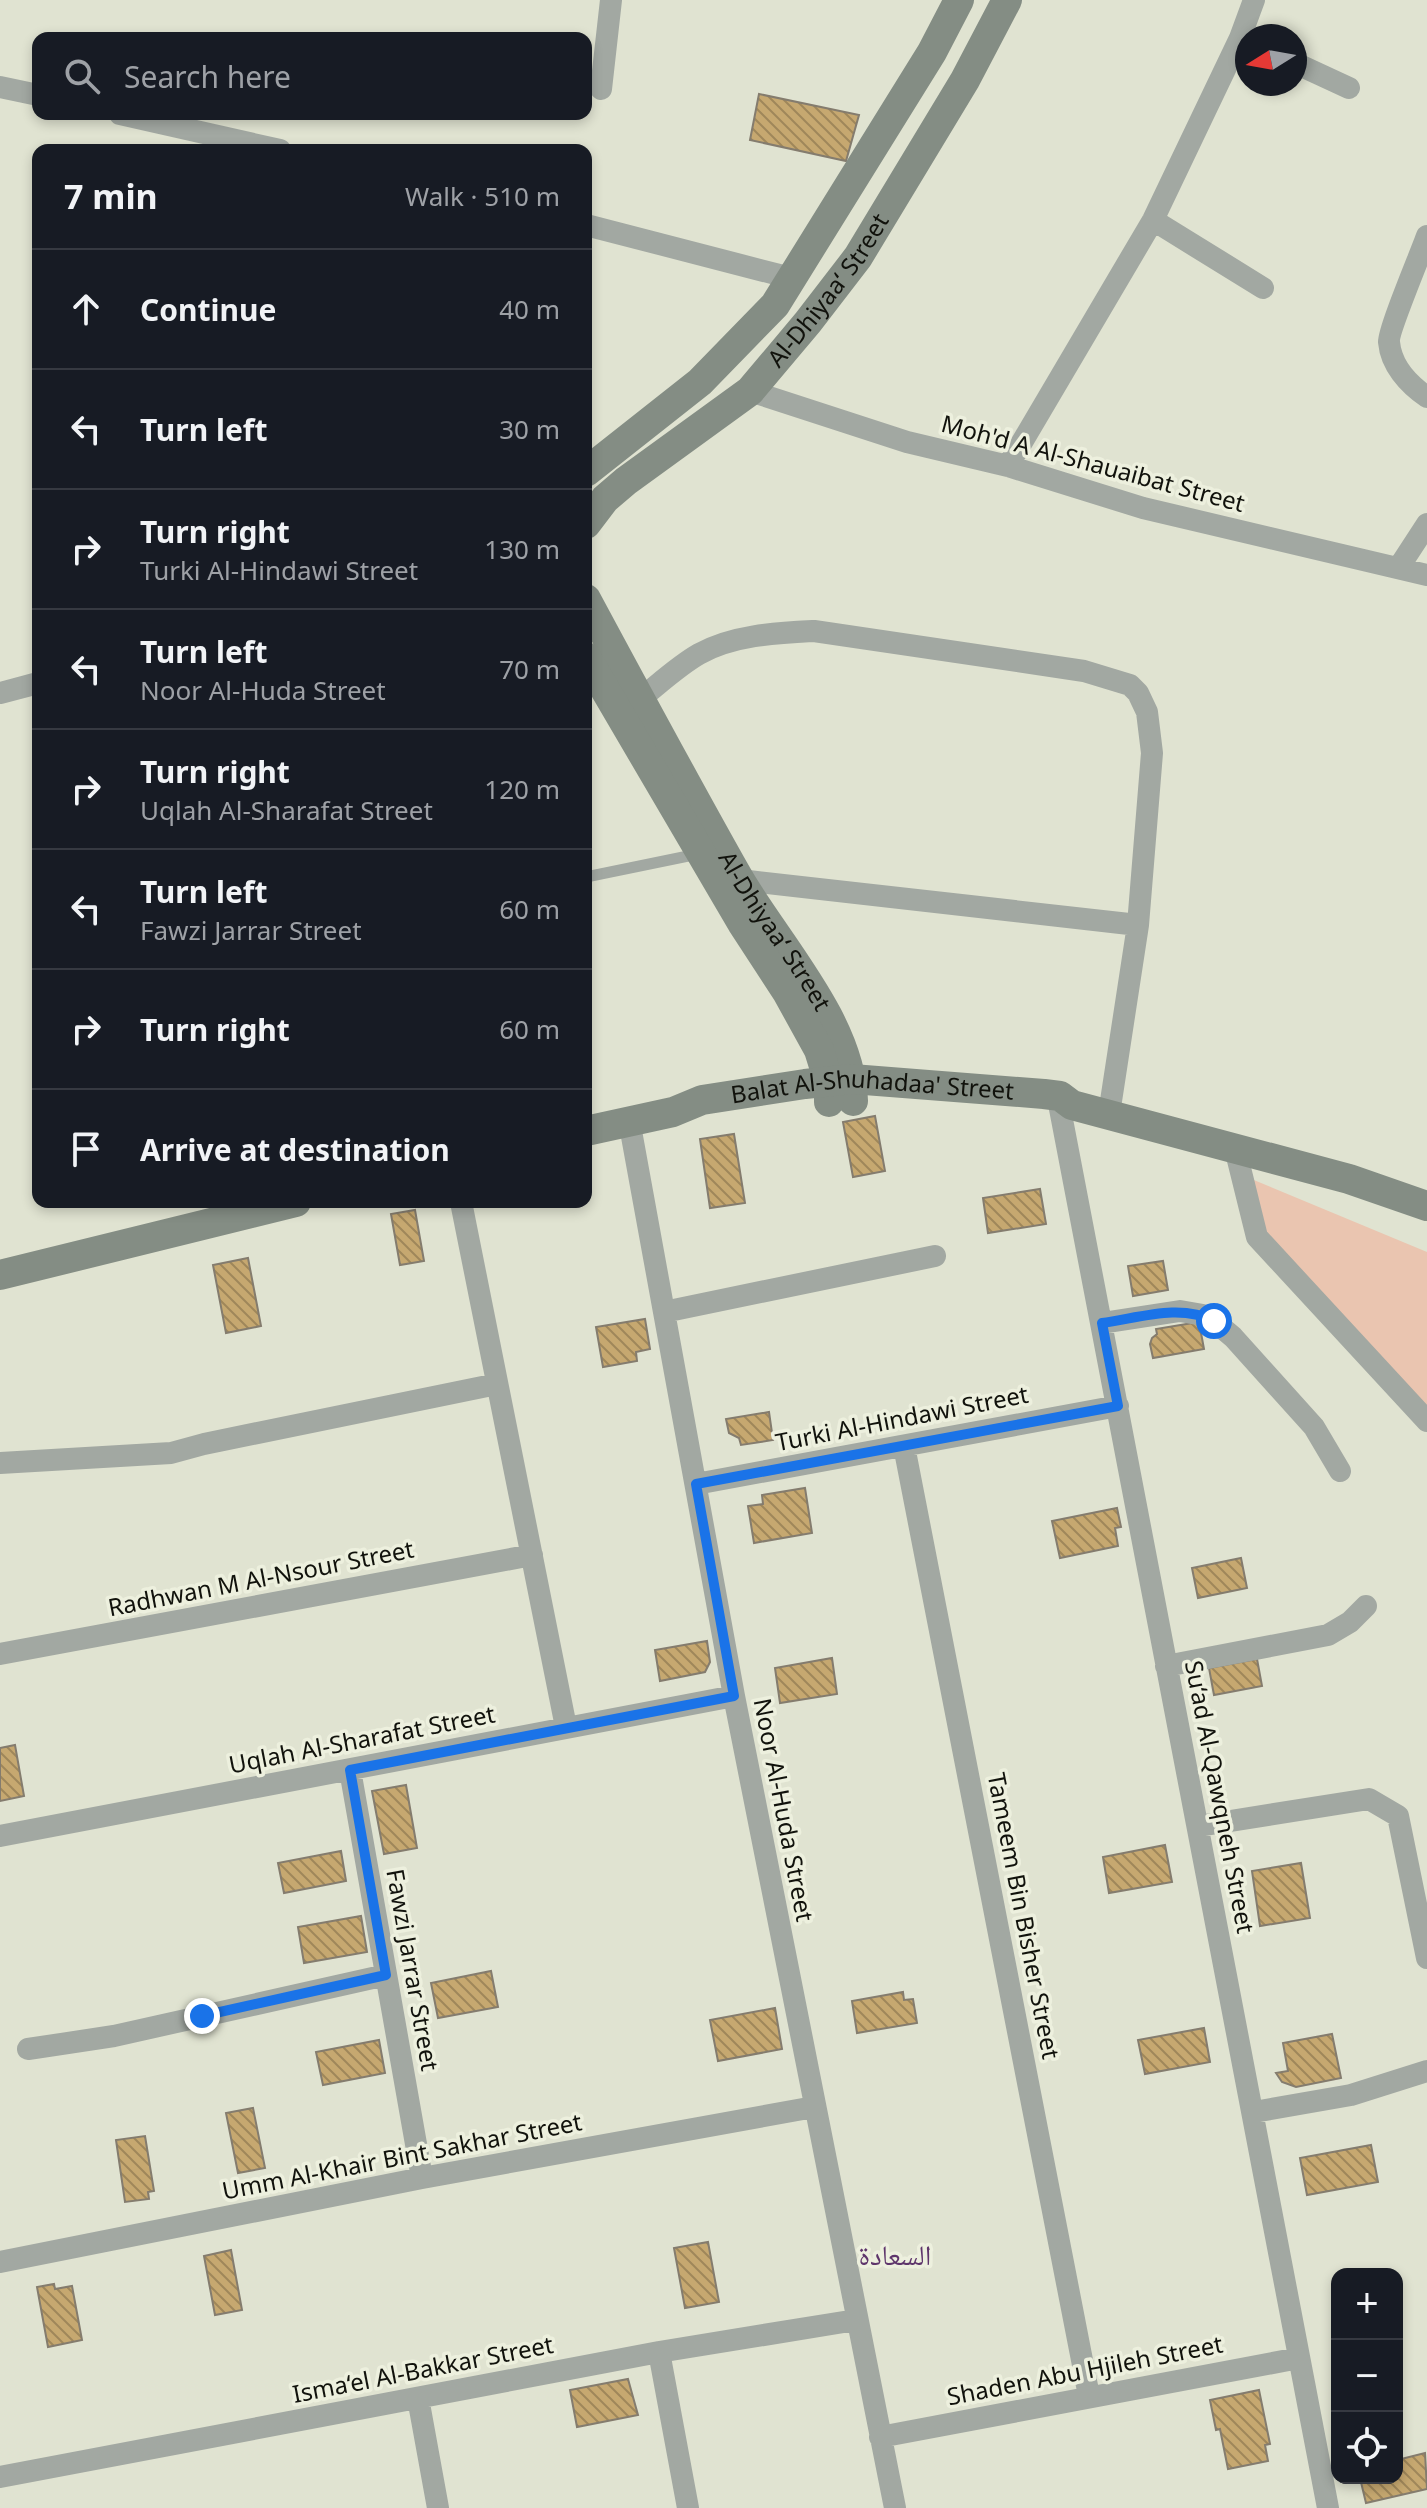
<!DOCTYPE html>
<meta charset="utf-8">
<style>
:root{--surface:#171b24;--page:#242831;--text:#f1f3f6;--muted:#9ea1a6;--line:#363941}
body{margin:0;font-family:"Noto Sans","Noto Naskh Arabic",sans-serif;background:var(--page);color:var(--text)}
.controls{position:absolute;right:24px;bottom:24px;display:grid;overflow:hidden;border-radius:16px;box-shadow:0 4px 12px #0003}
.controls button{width:72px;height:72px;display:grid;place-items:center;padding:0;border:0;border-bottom:2px solid var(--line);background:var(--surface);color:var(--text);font:40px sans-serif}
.compass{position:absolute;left:1235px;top:24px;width:72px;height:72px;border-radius:50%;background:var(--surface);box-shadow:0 4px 12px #0003;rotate:259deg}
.stop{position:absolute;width:24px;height:24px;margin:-18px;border:6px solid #1a73e8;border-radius:50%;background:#fff}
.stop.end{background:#1a73e8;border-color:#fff;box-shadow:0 2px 8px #0008}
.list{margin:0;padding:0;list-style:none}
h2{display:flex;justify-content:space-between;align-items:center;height:104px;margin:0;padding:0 32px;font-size:34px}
h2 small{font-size:26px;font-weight:400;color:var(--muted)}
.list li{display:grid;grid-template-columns:52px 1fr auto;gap:24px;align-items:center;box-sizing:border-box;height:120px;padding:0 32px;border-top:2px solid var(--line)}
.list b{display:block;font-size:30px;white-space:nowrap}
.list p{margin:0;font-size:26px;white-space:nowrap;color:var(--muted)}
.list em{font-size:26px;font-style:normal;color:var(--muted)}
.icon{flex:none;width:44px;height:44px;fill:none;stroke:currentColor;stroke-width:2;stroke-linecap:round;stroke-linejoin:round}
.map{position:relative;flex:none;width:1427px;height:2508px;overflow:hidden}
.search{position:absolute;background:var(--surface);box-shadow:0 4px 12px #0003;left:32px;top:32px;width:560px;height:88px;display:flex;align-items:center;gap:20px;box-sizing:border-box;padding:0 28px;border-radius:16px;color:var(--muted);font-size:30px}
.panel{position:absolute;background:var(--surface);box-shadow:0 4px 12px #0003;left:32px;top:144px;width:560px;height:1064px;border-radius:16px}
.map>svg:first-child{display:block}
.green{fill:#eac5b0}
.building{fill:url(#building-back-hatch);stroke:#847c6e;stroke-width:2}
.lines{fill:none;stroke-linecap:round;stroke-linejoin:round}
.lane{stroke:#a2a8a2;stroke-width:11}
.street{stroke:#a2a8a2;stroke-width:22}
.secondary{stroke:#848d84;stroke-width:30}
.route{stroke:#1a73e8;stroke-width:10}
.labels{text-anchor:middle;stroke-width:7;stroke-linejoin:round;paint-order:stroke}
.street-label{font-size:24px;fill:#11120c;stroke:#edf0de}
.quarter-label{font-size:28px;fill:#5e356b;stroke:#edf0de}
</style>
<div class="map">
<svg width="1427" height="2508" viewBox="0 0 1427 2508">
<defs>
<pattern id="building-back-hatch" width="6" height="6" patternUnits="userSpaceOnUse" patternTransform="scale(2)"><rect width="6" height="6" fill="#c6a870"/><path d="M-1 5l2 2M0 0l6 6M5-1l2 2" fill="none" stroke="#9f875a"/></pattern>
</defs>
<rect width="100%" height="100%" fill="#e0e3d1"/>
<path class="green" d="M1249,1178L1427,1252V1408L1258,1234Z"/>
<path class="building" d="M759,94L859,115L846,161L750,140Z
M875,1116L885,1171L853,1177L843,1122Z
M734,1134L745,1203L710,1208L700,1139Z
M1040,1189L1046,1224L988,1233L983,1198Z
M415,1210L424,1261L400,1265L391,1214Z
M248,1258L261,1326L226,1333L213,1265Z
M1163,1261L1168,1290L1133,1296L1128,1266Z
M645,1319L650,1349L636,1352L637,1361L603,1367L596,1327Z
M1199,1322L1204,1349L1153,1358L1150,1344L1152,1338L1157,1334L1156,1329Z
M769,1412L773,1440L741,1445L739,1438L729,1433L726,1419Z
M805,1488L812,1533L754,1543L748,1506L763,1504L762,1495Z
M1117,1508L1121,1527L1115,1528L1118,1546L1060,1558L1052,1521Z
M1241,1558L1247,1588L1198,1598L1192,1568Z
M707,1641L710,1662L705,1672L660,1681L655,1650Z
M832,1658L837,1694L780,1703L775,1668Z
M1257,1659L1262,1686L1214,1695L1209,1668Z
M15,1745L24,1796L0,1801V1748Z
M406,1785L417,1848L384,1854L372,1791Z
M1165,1845L1172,1882L1109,1893L1103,1857Z
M341,1851L346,1881L284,1893L278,1863Z
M1301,1863L1310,1918L1260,1926L1252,1871Z
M361,1916L367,1952L304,1963L298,1927Z
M491,1971L498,2007L438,2018L431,1983Z
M903,1992L904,2000L913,1999L917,2023L857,2033L852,2001Z
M775,2008L782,2049L718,2061L710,2020Z
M1204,2028L1210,2062L1145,2074L1138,2040Z
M1332,2034L1341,2078L1296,2087L1282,2082L1276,2073L1288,2071L1283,2043Z
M379,2040L385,2073L323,2085L316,2052Z
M253,2108L265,2168L238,2173L226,2113Z
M145,2136L154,2191L148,2192L149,2199L125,2202L116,2140Z
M1371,2145L1378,2182L1307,2195L1300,2158Z
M708,2242L719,2302L685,2308L674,2248Z
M231,2250L242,2310L215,2315L204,2256Z
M54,2284L55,2289L72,2286L82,2340L48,2347L37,2287Z
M628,2379L638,2415L577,2427L570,2390Z
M1259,2390L1270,2444L1265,2445L1268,2461L1228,2469L1220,2429L1216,2430L1210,2400Z
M1425,2453L1427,2489L1366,2503L1360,2478H1397V2460Z"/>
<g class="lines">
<path class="lane" d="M586,877L698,854"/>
<path class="street" d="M1295,63L1349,88
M0,87L38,95
M601,89L611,0
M120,114L280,150
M1153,220L1263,288
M586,225L791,278
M1427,236C1421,253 1388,331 1389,342C1391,365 1408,384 1427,397
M750,391L907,442L1008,466L1143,508L1427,575
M1008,466L1153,220L1240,38L1254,0
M1399,567L1427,524
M0,693L38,683
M640,699C659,684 678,666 699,654C733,635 776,633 814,631L1084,671L1130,685L1138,693L1147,712L1152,753L1138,925L1109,1114
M740,880L1138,925
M1060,1096V1109L1328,2508
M629,1120L734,1696L895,2508
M1235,1148L1257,1237L1427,1421
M461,1202L566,1727
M664,1312L935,1256
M1102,1323L1180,1311L1203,1315L1214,1321L1233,1337L1314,1427L1340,1471
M904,1446L1089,2396
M0,1463L171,1453L204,1444L497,1384
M696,1484L1118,1406
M0,1654L532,1555
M1166,1666L1328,1635L1350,1622L1366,1606
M350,1770L422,2178
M1199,1826L1369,1799L1398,1816L1427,1958
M0,1836L734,1696
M28,2049L114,2036L386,1975
M1254,2112L1351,2095L1427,2071
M0,2262L422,2178L814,2107
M659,2352L688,2508
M418,2398L438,2508
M880,2437L1299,2358
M0,2477L659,2352L856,2320"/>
<g class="secondary">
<path d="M586,472L700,382L775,305L932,52L959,0"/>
<path id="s1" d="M586,524L605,499L626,481L750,391L808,322L858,257L965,80L1007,0"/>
<path id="s2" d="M586,599C636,692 686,785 738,877C777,944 851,1022 853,1101"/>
<path d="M586,657L742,923L787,992L819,1050L829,1082V1102"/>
<path id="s3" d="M586,1131L673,1112L702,1100L805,1084L852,1079L1044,1094L1060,1096L1072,1105L1349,1179L1427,1206"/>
<path d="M0,1275L296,1202"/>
</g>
</g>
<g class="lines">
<path class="route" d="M202,2016L386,1975L350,1770L734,1696L696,1484L1118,1406L1102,1323C1139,1318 1180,1303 1214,1321"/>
</g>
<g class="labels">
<g class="street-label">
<text dy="8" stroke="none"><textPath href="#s1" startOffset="340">Al-Dhiyaa‘ Street</textPath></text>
<text transform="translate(1093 464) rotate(15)" y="8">Moh'd A Al-Shauaibat Street</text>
<text dy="8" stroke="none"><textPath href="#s2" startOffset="382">Al-Dhiyaa‘ Street</textPath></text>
<text dy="8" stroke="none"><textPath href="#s3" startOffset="292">Balat Al-Shuhadaa' Street</textPath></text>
<text transform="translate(902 1419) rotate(-11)" y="8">Turki Al-Hindawi Street</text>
<text transform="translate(261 1579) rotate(-11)" y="8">Radhwan M Al-Nsour Street</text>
<text transform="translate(362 1740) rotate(-11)" y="8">Uqlah Al-Sharafat Street</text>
<text transform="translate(1219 1797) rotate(79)" y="8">Su‘ad Al-Qawqneh Street</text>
<text transform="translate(783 1810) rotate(79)" y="8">Noor Al-Huda Street</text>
<text transform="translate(1023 1916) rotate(79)" y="8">Tameem Bin Bisher Street</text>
<text transform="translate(412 1970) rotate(80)" y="8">Fawzi Jarrar Street</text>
<text transform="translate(402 2157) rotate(-11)" y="8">Umm Al-Khair Bint Sakhar Street</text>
<text transform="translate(423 2370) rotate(-11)" y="8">Isma‘el Al-Bakkar Street</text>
<text transform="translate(1085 2371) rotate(-11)" y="8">Shaden Abu Hjileh Street</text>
</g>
<g class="quarter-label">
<text x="895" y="2265">السعادة</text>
</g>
</g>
</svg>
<div class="controls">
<button>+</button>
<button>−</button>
<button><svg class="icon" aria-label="locate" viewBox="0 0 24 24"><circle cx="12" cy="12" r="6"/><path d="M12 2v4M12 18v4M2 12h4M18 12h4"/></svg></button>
</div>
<svg class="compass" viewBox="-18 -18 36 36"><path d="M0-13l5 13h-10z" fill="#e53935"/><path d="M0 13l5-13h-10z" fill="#9ea1a6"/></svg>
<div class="stop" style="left:1214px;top:1321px"></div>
<div class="stop end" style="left:202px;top:2016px"></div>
<div class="search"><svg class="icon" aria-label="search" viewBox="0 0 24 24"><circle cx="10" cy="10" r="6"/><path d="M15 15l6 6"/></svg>Search here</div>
<section class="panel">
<h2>7 min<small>Walk · 510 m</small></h2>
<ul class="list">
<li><svg class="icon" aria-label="ahead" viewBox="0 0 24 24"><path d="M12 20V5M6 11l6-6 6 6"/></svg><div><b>Continue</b></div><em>40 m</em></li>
<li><svg class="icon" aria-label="left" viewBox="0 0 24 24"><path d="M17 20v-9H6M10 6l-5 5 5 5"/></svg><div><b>Turn left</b></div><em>30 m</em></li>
<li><svg class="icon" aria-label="right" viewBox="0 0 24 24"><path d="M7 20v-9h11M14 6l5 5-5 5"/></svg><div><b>Turn right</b><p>Turki Al-Hindawi Street</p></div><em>130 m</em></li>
<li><svg class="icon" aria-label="left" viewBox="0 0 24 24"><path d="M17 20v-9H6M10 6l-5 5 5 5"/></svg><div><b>Turn left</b><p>Noor Al-Huda Street</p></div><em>70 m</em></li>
<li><svg class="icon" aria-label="right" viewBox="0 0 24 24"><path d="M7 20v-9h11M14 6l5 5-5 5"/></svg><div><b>Turn right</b><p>Uqlah Al-Sharafat Street</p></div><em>120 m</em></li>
<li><svg class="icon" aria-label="left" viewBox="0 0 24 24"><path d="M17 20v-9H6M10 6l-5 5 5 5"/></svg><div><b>Turn left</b><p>Fawzi Jarrar Street</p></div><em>60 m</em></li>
<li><svg class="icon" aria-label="right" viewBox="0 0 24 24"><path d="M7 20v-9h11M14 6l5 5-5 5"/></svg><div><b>Turn right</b></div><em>60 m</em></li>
<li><svg class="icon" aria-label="arrive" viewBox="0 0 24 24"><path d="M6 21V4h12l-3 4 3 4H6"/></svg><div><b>Arrive at destination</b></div></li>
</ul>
</section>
</div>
